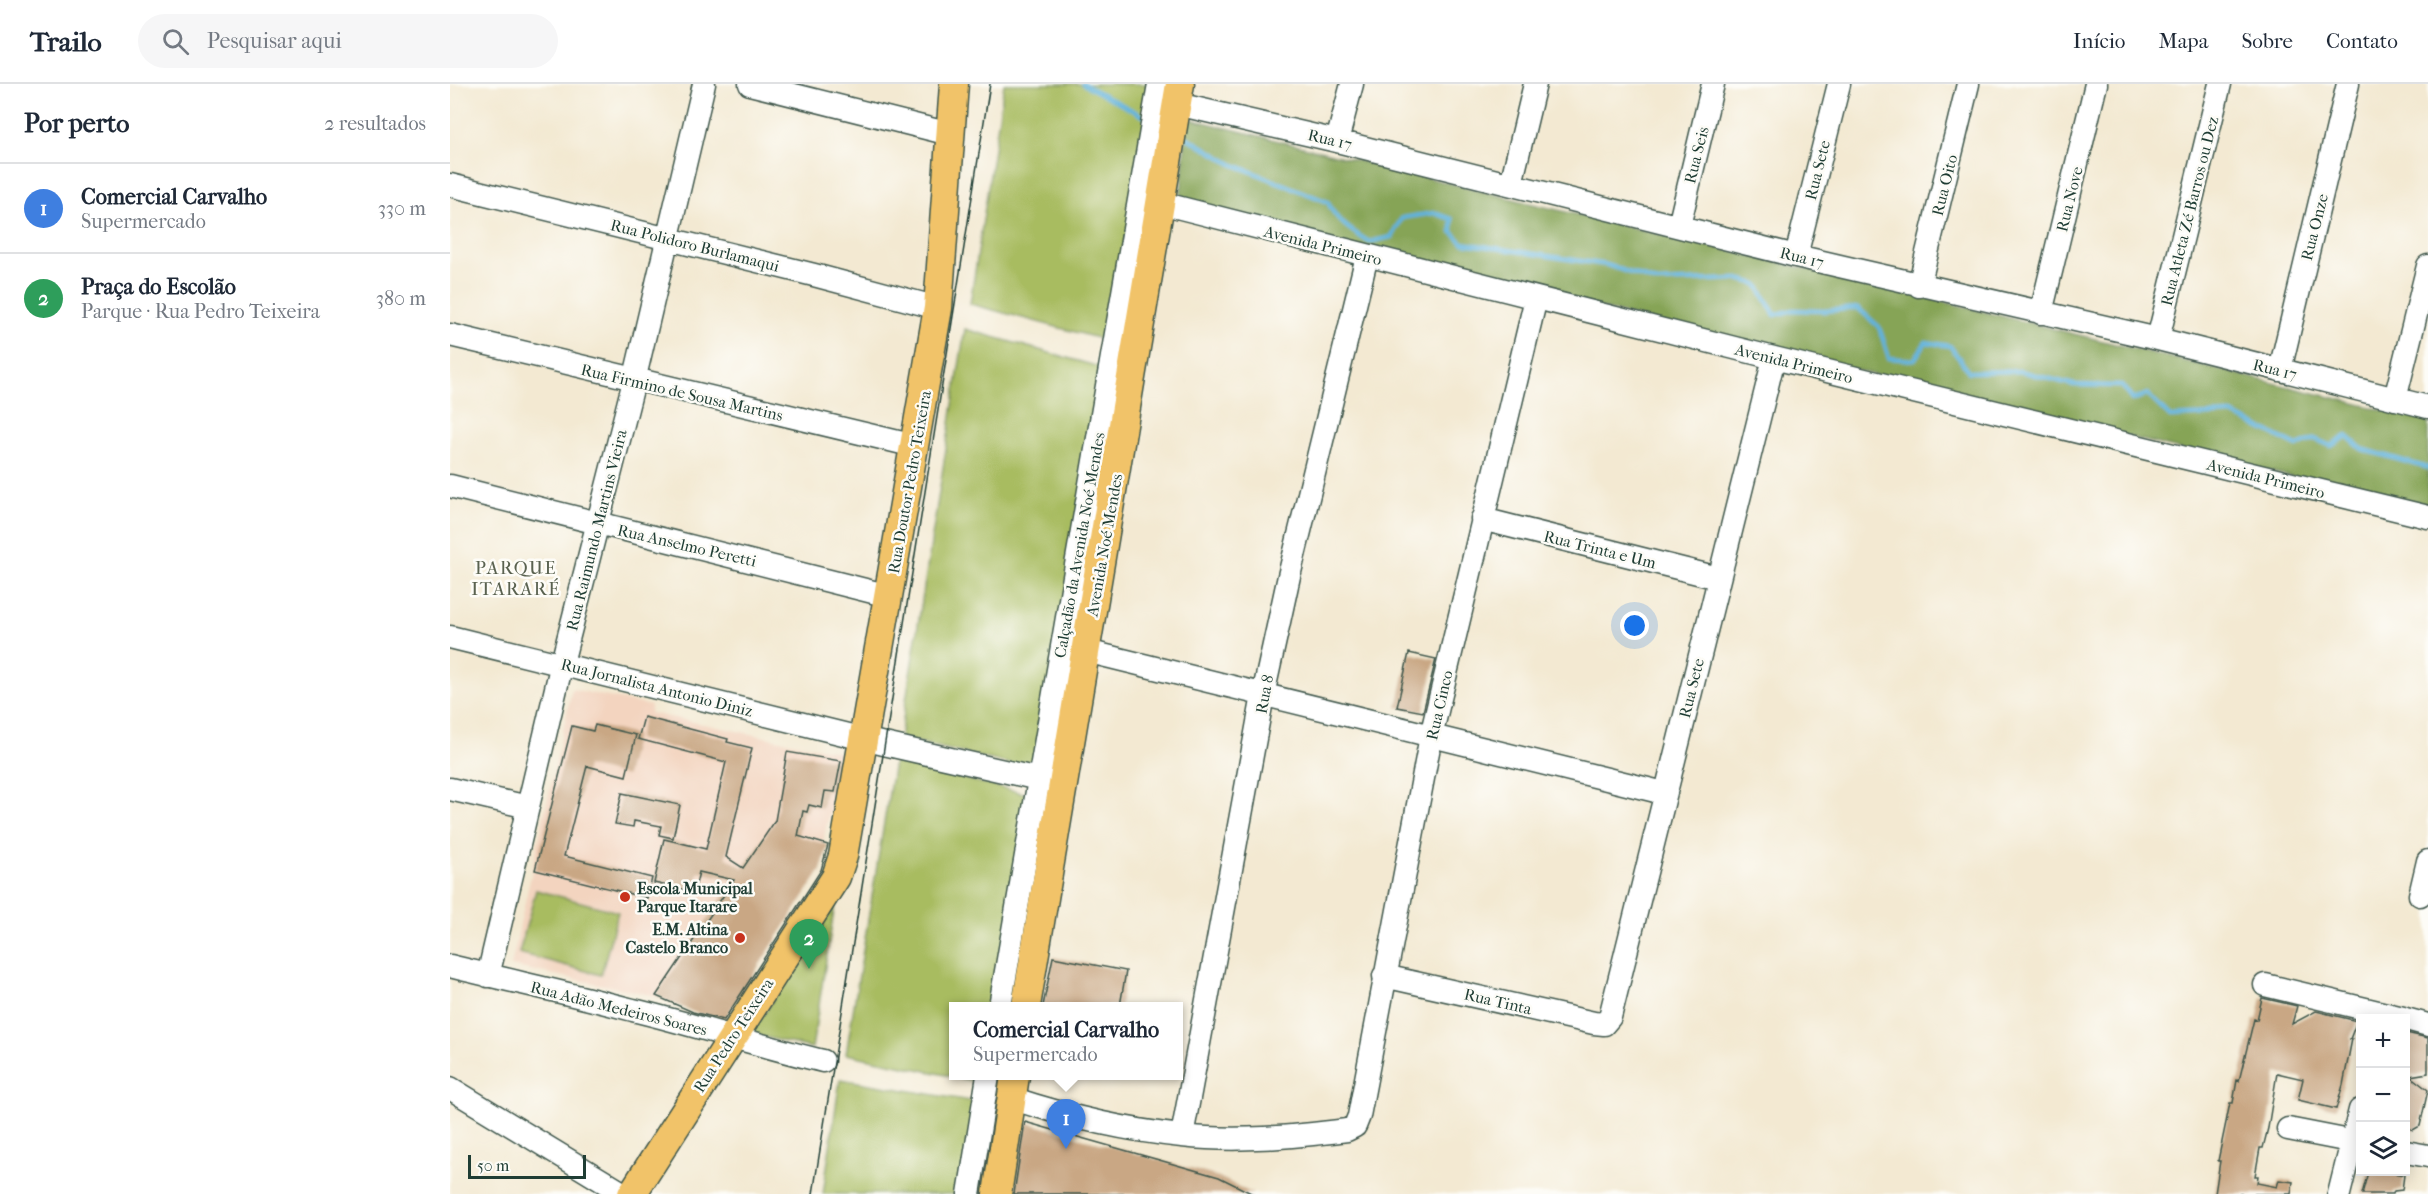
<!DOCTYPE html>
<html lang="pt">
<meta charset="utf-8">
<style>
:root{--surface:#fff;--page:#f6f6f7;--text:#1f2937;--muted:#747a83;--line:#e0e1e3;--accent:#0f766e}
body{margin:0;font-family:"IM FELL French Canon",serif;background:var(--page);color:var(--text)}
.controls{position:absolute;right:18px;bottom:18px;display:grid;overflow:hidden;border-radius:0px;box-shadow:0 3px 15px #0003}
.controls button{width:54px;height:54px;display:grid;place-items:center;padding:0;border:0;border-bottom:2px solid var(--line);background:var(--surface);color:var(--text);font:30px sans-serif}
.scale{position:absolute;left:18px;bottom:15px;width:118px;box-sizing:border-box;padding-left:6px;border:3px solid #1f3d34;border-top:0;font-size:16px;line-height:21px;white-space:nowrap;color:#1f3d34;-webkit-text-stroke:4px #fdfcf7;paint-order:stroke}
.you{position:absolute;left:1185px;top:542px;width:21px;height:21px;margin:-15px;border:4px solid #fff;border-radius:50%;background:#1a73e8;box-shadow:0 0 0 9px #1a73e833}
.badge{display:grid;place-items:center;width:39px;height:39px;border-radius:50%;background:var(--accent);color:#fff;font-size:20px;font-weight:700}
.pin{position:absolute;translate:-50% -50px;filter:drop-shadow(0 2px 3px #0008)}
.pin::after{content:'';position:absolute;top:32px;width:21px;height:18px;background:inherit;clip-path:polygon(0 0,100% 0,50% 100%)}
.popup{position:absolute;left:499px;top:918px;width:234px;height:78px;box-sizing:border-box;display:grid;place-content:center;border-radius:0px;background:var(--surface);filter:drop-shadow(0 2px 4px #0005);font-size:20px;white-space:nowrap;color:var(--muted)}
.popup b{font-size:22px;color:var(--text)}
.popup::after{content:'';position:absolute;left:50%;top:100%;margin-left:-12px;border:12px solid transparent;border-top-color:var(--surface)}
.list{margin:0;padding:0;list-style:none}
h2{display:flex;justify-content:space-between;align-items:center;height:78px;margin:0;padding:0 24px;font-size:26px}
h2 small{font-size:20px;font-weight:400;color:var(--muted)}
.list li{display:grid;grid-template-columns:39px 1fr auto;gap:18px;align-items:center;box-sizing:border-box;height:90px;padding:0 24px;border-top:2px solid var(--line)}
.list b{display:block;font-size:22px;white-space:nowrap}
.list p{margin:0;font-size:20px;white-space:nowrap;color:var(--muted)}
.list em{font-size:20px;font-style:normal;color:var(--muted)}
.icon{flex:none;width:33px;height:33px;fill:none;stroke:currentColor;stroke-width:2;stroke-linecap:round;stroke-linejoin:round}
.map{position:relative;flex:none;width:1978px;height:1110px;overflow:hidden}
header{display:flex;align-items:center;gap:36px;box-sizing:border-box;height:84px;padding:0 30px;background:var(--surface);border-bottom:2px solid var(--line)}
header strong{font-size:28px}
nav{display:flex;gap:33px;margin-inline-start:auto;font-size:21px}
.search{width:420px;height:54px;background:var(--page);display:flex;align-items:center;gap:15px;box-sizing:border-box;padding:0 21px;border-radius:33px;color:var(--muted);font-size:22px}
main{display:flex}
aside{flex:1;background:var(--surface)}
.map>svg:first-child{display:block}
.built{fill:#f3d4bf}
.green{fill:#a8bc60;stroke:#647c4a;stroke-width:1.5}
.forest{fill:#86a456;stroke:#527045;stroke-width:1.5}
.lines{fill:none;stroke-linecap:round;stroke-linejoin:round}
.stream{stroke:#60b2dc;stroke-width:4.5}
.building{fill:#c9a784}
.minor-casing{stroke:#3f574c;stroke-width:25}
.major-casing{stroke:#3f574c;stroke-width:31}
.minor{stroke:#fff;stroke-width:22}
.major{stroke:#f1c369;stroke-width:28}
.tram{stroke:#1f3d34;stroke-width:1.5}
.poi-dot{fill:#c8321e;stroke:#fdfcf7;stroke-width:2}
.labels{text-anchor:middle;stroke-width:5;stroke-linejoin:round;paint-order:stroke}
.street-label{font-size:16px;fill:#1f3d34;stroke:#fdfcf7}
.poi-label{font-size:16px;font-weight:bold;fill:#1f3d34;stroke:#fdfcf7;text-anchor:start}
.neighbourhood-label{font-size:18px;letter-spacing:1.5px;fill:#5a6250;stroke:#fdfcf7}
</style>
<header>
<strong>Trailo</strong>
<div class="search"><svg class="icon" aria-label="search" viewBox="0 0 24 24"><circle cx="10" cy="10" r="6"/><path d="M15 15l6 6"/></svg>Pesquisar aqui</div>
<nav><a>Início</a><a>Mapa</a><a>Sobre</a><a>Contato</a></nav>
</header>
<main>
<aside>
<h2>Por perto<small>2 resultados</small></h2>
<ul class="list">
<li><span class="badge" style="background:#3f7fe0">1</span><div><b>Comercial Carvalho</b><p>Supermercado</p></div><em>330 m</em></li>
<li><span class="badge" style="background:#2e9e5b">2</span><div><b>Praça do Escolão</b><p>Parque · Rua Pedro Teixeira</p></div><em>380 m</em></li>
</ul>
</aside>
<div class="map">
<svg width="1978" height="1110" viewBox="0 0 1978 1110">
<rect width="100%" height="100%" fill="#fdfcf7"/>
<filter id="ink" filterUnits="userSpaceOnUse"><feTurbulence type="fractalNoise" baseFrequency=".0167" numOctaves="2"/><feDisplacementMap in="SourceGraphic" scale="12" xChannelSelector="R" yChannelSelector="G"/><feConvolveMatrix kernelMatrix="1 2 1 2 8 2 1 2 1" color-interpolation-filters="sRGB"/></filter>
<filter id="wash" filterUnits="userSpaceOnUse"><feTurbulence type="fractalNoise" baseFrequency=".008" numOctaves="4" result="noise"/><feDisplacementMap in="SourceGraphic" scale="24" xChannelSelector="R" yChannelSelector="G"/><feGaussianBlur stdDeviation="1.35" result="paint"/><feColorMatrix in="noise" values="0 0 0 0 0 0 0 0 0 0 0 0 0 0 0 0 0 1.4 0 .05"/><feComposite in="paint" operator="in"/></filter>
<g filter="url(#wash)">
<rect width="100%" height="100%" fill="#f3e9d2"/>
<path class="built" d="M122,605L201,622L200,629L398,670L386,730L379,729L373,759L320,744L206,912L61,882Z"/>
<path class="green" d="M554,0H714L670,260L520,220Z
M515,245L667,288L602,690L450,654Z
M444,678L594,714L561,922H504V992H550L548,1002L396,970Z
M86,806L168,828L151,891L69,869Z
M385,821L362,964L301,950Z
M390,995L545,1021L530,1110H373Z"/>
<path class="forest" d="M737,34L1087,121L1466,211L1978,337V426L730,121Z"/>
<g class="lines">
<path class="stream" d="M633,0L697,34
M736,53L782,80L878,118C885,137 903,148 919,158L941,153L952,134L984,129L1002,135V148L1013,159L1157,181L1207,198L1288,195L1307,200L1325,231L1343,226L1374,227L1408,224L1429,243L1439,274L1464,276L1476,258L1500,262L1519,288L1570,287L1624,301L1672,302L1683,316L1697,310L1720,333L1782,330L1847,362L1865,355L1881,362L1897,352L1912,365L1978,384"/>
</g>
<g id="blocks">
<path class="building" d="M959,569L986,575L973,628L947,623Z
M194,633L278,655L277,658L302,664L276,773L293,784L325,737L337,668L391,677L385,708L375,707L372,724L359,721L357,728L353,727L348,752L378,761L371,786L274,936L243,928L206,912L284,796L249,788L244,808L204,799L214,755L256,765L276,678L188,655Z
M145,641L186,651L176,692L137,682L114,772L202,794L197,814L85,786L122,642L143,647Z
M172,709L230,721L223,754L209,751L211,742L184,737L183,743L165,740Z
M603,873L676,887L670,922H593Z
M1812,914L1847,922L1842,940L1866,927L1907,937L1900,955H1902L1893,1001L1886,1025L1848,1016L1853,995L1827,989L1818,1044L1813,1064H1810L1805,1092H1808L1807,1099L1827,1103L1829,1096L1843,1098L1841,1110H1765L1770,1077H1768L1780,1019H1783L1787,996L1789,997L1804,935L1807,936Z
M1956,949L1978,954V989L1960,992L1978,1006L1970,1042L1963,1046L1956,1043Z
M575,1038L769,1093L803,1110H564Z
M1918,1088H1938L1954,1091L1952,1106L1944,1107L1943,1110H1912Z"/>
</g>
</g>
<g filter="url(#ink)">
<use href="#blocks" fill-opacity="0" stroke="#3f574c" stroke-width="1.5"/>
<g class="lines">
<defs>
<path id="minor" d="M300,0L500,50
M727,20L887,57L1346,172L1708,255L1978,323
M887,57L902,0
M1061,100L1085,0
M0,101L364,191L488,224
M711,119L1324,274L1978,433
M1229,142L1263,0
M1346,172L1389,0
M1469,202L1518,0
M1591,229L1646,0
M0,251L465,362
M1708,255L1770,0
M1830,286L1898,0
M1945,315L1978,182
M0,402L439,512
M1032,435L1268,494
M0,553L434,660L602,698
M636,567L1214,709
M0,705L78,723
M1970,811L1978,777
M0,882C61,897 122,910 183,926C246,941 309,962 373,977
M38,892L112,579L184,297L254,0
M934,892L1144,939L1154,940L1160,933L1324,274
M1815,901L1953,934
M550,922L709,0
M1956,935L1978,941
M0,1004L174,1110
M561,1014C616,1032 674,1046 732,1052C786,1058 842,1053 897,1046L905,1042L909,1032L981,652L1086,214
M1838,1045L1910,1059
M732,1052L813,611L839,492L917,172
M1956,1068L1978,1072
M519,1110L538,992
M1889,1110L1910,1026"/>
<path id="major" d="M576,922L730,0
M182,1110L386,793L393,772L488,224L504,0
M547,1110L565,992"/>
</defs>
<use href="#minor" class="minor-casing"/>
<use href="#major" class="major-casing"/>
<use href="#minor" class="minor"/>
<use href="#major" class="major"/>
<path class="tram" d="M363,1110L540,0"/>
</g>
</g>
<g class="poi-dot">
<circle cx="175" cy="813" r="6"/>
<circle cx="290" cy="854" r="6"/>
</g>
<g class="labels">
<g class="street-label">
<text transform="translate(880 55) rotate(13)" y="6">Rua 17</text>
<text transform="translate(1246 71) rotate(-76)" y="6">Rua Seis</text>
<text transform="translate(1367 86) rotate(-76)" y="6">Rua Sete</text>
<text transform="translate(1494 101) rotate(-76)" y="6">Rua Oito</text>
<text transform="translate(1619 115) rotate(-76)" y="6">Rua Nove</text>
<text transform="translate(1739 127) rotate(-76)" y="6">Rua Atleta Zé Barros ou Dez</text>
<text transform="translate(1864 143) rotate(-76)" y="6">Rua Onze</text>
<text transform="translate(245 161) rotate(14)" y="6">Rua Polidoro Burlamaqui</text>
<text transform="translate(873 161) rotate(14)" y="6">Avenida Primeiro</text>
<text transform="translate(1352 173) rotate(14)" y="6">Rua 17</text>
<text transform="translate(1344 279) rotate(14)" y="6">Avenida Primeiro</text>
<text transform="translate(1825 285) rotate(14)" y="6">Rua 17</text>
<text transform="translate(232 308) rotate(13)" y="6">Rua Firmino de Sousa Martins</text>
<text transform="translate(1816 394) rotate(14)" y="6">Avenida Primeiro</text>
<text transform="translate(459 398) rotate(-80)" y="6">Rua Doutor Pedro Teixeira</text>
<text transform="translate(146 446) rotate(-76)" y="6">Rua Raimundo Martins Vieira</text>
<text transform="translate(237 461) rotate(13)" y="6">Rua Anselmo Peretti</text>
<text transform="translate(629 461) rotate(-80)" y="6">Calçadão da Avenida Noé Mendes</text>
<text transform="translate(654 461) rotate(-80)" y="6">Avenida Noé Mendes</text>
<text transform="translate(1150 465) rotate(14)" y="6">Rua Trinta e Um</text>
<text transform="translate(207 603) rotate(14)" y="6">Rua Jornalista Antonio Diniz</text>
<text transform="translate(1241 604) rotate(-76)" y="6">Rua Sete</text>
<text transform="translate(814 610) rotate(-79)" y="6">Rua 8</text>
<text transform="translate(989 621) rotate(-77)" y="6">Rua Cinco</text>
<text transform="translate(1048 917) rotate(13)" y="6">Rua Tinta</text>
<text transform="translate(169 924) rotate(14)" y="6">Rua Adão Medeiros Soares</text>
<text transform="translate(283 951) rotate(-57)" y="6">Rua Pedro Teixeira</text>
</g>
<g class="poi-label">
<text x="187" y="810">Escola Municipal<tspan x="187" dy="18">Parque Itarare</tspan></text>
<text x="278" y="851" text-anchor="end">E.M. Altina<tspan x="278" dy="18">Castelo Branco</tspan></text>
</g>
<g class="neighbourhood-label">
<text x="66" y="490">PARQUE<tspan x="66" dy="21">ITARARÉ</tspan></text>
</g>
</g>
</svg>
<div class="controls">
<button>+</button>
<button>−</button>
<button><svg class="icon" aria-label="layers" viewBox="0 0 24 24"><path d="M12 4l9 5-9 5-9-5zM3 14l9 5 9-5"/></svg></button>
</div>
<div class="scale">50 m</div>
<div class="you"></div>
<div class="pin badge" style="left:616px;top:1065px;background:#3f7fe0">1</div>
<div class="popup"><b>Comercial Carvalho</b>Supermercado</div>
<div class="pin badge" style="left:359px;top:885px;background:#2e9e5b">2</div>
</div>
</main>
